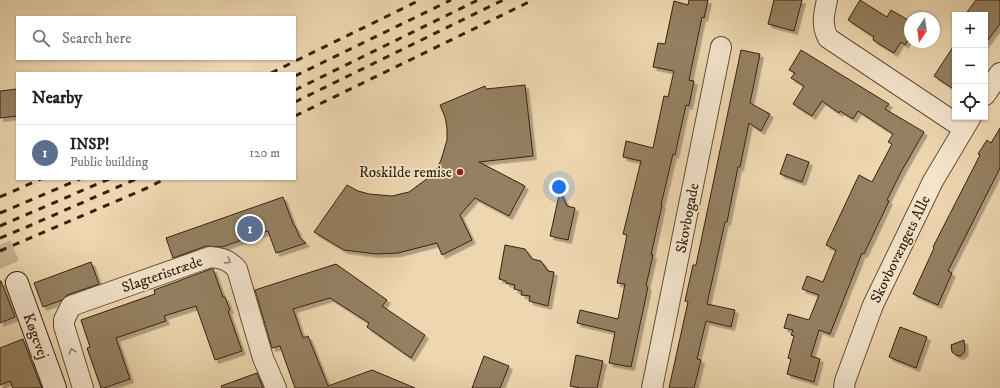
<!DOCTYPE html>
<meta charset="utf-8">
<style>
:root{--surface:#fff;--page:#f6f6f6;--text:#202124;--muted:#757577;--line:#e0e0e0;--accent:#0b8043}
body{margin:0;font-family:"IM FELL DW Pica",serif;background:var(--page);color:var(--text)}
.controls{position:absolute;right:12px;top:12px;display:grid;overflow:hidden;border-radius:0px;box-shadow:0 1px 3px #0004}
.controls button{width:36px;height:36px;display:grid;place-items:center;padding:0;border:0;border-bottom:1px solid var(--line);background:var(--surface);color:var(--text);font:20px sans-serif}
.compass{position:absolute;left:904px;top:12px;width:36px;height:36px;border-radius:50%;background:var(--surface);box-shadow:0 1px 3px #0004;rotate:193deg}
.you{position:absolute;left:559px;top:187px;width:14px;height:14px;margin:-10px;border:3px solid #fff;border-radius:50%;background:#1a73e8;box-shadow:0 0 0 6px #1a73e833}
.badge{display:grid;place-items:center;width:26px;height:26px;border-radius:50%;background:var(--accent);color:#fff;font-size:13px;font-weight:700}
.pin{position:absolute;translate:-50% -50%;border:2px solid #fff;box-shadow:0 1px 4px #0006}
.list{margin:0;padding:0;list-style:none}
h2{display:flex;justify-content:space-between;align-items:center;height:52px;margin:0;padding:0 16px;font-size:17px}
h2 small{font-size:13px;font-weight:400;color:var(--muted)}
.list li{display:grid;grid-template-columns:26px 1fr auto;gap:12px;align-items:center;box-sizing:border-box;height:56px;padding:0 16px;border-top:1px solid var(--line)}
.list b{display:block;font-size:15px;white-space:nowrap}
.list p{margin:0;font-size:13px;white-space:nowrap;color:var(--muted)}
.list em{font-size:13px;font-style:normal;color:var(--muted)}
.icon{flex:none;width:22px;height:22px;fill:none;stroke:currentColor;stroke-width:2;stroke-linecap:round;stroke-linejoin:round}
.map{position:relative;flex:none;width:1000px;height:388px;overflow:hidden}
.search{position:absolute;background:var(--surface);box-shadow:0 1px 3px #0004;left:16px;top:16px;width:280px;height:44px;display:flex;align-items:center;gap:10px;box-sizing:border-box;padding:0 14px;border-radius:0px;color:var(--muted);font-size:15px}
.panel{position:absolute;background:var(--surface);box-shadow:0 1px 3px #0004;left:16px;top:72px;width:280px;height:108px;border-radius:0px}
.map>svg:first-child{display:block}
.building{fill:#958062;stroke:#36230d;filter:url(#shadow)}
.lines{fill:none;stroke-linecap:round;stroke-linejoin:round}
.secondary-tunnel{stroke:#c8b28f;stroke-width:22;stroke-dasharray:22 11;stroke-linecap:butt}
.minor-casing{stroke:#645036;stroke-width:22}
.secondary-casing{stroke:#36230d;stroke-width:24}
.minor{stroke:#f3e4cc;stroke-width:20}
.secondary{stroke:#f3e4cc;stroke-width:22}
.rail{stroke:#36230d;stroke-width:3;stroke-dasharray:7 7;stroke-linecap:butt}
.oneway{stroke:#94846c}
.poi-dot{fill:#8f2418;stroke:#f3e4cc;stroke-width:1.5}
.labels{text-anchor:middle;stroke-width:3.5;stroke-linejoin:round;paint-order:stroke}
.poi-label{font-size:15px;fill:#36230d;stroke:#f3e4cc;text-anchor:end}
.street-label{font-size:15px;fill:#36230d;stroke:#f3e4cc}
</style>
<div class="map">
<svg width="1000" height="388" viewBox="0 0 1000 388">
<defs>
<filter id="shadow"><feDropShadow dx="3.5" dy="3.5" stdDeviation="0" flood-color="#0004"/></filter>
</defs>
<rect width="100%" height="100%" fill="#edd6b0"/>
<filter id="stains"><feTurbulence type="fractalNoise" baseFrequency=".005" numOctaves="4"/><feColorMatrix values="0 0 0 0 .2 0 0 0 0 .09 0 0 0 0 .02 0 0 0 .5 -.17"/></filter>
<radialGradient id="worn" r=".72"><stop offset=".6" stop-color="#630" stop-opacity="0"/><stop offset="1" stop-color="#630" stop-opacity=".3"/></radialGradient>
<path class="building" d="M689,0H708L704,18L702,17L689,80L694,81L689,106L686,105L675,155L673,154L661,205H662L651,255H653L646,286L648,287L631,367L609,363L615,332L577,323L580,310L618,319L625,284L617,283L627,235L623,234L641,161L623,157L626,141L653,148L664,96L668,97L674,71L653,67L658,43L665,44L674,1L688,5Z
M774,0H802L794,31L768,24Z
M860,0L887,17L891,10L910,21V36L905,45L901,42L894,53L873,40L874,37L848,20Z
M976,0H1000V24L985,44V15H965Z
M955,44V90L934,76Z
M741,50L760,54L750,103L770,114L761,131L749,123L740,167H738L727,222H725L707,304L735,310L731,327L706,321L697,359L701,360L694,388H669L688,302L685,301L693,265H696Z
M801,50L889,104L885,109L924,132L901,172L887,200L889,201L864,254L862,253L830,334L819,330L811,356L820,359L814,382L787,374L791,359L788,358L794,336L791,335L793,330L784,328L788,314L809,320L819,295L802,289L807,276L823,282L836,250L826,245L859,175L872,182L892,144L888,142L893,134L858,111L853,119L840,111L839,113L822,101L812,116L793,104L804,86L791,78L795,73L789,70Z
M525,85L533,156L479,162L525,186L509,216L475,198L460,215L472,240L442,255L437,243L398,253L376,254L344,250L314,232L347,185L358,191L369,194L392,196L409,192L428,178L436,170L441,160L447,140V128L445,117L440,105L485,86L486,89Z
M17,89V116L0,118V91Z
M1000,128V168L948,271L952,273L938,305L913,294L934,248L933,247L980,155L978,154L987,140L991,143Z
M787,154L809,162L802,182L780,174Z
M560,191L567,206L575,208L568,240L550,236Z
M283,197L294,226H295L300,238L306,243L276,253L268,231L222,247L206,246L173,258L166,238Z
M505,245L525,249L532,259L541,261L548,271L554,272L548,306L529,301L530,296L521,295L522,291L514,289L515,285L506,283V281L499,279Z
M91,262L99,284L67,295L62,300L43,307L34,283Z
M336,264L387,300L382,306L425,335L411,358L367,327L369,323L330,298L293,309L303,338L308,336L328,386L372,370L415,388H295L280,346L272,348L255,290Z
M211,269H213L223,297H225L230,310L228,311L242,351L215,360L196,306L164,316L166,321L116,338L130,379L104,388H101L87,348L90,347L81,320L155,294L154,290Z
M0,281H1L15,317L0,323Z
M900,327L927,337L916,368L889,357Z
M23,339L37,376L42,388H13L10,381L0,385V348Z
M964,340L965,349L964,353L960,356L956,355L952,352L951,345Z
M576,355L603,361L597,388H580L570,386Z
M484,356L509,366L500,388H472Z
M257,373L263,388H222L221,386Z"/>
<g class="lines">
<path class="secondary-tunnel" d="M0,245L17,283"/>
<defs>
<path id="minor" d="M827,0C824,14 821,25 828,38L963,128
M985,95L1000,73
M83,388L64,326V320L71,306L210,257C222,258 229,260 237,269L263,358L276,388
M652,388L721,47
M844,388L845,381L873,305L933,181L971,117"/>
<path id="secondary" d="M17,283L55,388"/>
</defs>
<use href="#minor" class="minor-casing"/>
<use href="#secondary" class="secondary-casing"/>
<use href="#minor" class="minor"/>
<use href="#secondary" class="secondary"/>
<path class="rail" d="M271,73L420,0
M295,76L451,0
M295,90L478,0
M295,102L503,0
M295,116L533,0
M0,197L41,179
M0,213L80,179
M0,226L109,179
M0,238L29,226L136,179
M0,251L147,188L165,179"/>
</g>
<defs><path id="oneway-chevron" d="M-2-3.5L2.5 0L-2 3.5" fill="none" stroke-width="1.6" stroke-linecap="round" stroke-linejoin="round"/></defs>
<g class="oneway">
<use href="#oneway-chevron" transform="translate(228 261) rotate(33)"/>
<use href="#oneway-chevron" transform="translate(72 351) rotate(-107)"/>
</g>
<circle class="poi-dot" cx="460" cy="172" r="4"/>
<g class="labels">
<g class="poi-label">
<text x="452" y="177">Roskilde remise</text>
</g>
<g class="street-label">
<text transform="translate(687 218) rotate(-79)" y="5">Skovbogade</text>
<text transform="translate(900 249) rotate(-64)" y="5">Skovbovængets Alle</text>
<text transform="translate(162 274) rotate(-19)" y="5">Slagteristræde</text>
<text transform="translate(36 336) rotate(70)" y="5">Køgevej</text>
</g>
</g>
<rect width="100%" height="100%" filter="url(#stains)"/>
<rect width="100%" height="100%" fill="url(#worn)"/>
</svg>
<div class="controls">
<button>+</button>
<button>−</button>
<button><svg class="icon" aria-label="locate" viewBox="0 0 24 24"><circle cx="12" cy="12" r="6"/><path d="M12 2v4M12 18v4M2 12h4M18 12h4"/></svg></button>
</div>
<svg class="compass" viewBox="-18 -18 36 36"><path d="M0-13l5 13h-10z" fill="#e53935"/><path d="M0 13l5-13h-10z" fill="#757577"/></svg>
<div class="you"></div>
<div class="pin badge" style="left:250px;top:229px;background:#5c6f8a">1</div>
<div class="search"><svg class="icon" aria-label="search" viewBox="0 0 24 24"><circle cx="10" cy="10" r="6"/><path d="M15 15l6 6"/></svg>Search here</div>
<section class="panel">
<h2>Nearby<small></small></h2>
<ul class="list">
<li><span class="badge" style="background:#5c6f8a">1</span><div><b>INSP!</b><p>Public building</p></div><em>120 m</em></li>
</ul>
</section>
</div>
